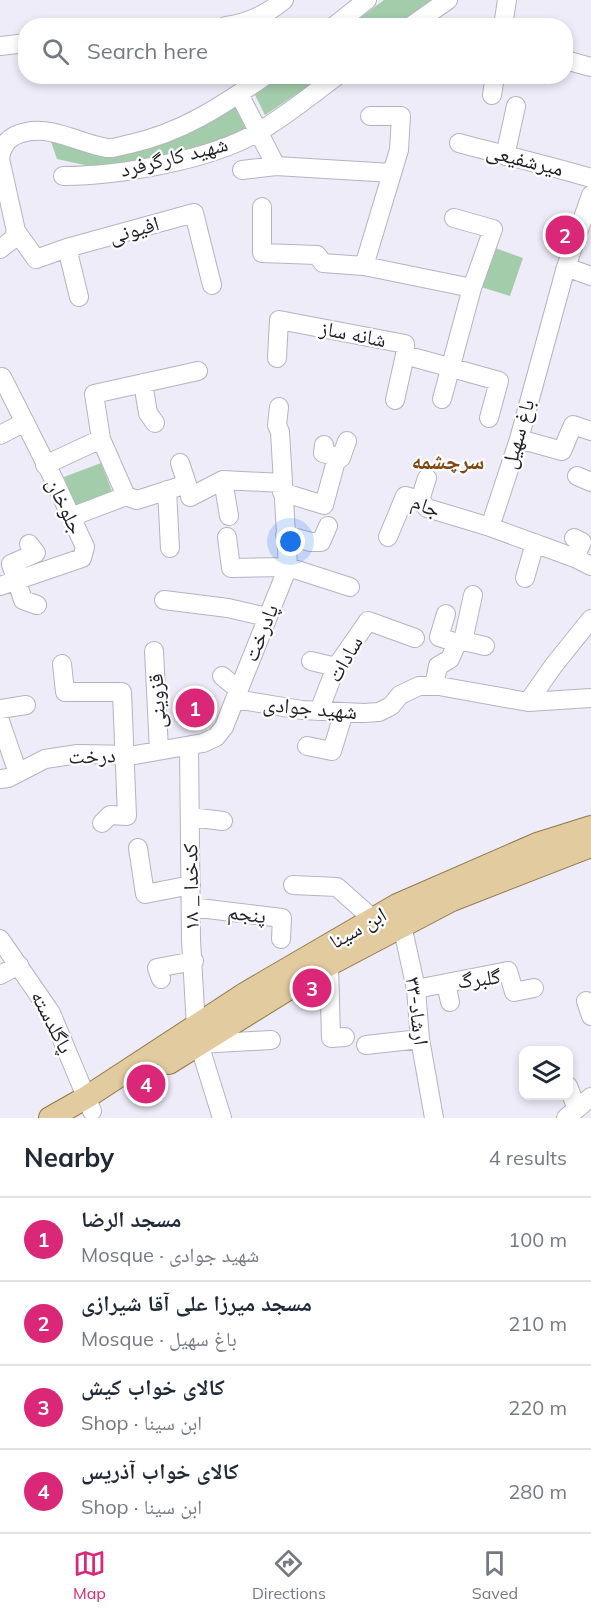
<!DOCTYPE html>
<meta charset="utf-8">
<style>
:root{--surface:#fff;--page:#f6f6f7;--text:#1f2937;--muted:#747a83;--line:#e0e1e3;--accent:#db2777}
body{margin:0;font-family:Mulish,"Noto Naskh Arabic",sans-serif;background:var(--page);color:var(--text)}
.controls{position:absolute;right:18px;bottom:18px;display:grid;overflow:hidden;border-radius:12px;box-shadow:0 3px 9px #0003}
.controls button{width:54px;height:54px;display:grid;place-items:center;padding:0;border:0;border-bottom:2px solid var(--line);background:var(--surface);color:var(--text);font:30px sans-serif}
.you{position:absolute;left:291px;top:542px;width:21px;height:21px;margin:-15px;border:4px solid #fff;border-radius:50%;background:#1a73e8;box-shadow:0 0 0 9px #1a73e833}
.badge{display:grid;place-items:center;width:39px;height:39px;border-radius:50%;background:var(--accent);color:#fff;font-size:20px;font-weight:700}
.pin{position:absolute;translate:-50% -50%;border:3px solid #fff;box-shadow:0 2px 6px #0006}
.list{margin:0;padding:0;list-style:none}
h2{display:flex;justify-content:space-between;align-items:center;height:78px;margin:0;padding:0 24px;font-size:26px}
h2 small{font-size:20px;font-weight:400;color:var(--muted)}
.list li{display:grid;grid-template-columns:39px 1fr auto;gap:18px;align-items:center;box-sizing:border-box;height:84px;padding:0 24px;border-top:2px solid var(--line)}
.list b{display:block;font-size:22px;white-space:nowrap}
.list p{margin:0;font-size:20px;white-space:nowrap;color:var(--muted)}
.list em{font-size:20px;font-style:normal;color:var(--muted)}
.icon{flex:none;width:33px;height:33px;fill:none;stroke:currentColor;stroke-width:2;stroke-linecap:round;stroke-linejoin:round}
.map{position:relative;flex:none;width:591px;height:1118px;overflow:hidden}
.search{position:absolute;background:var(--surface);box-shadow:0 3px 9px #0003;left:18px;right:18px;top:18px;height:66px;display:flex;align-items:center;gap:15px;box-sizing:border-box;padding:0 21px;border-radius:24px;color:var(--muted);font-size:22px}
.sheet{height:414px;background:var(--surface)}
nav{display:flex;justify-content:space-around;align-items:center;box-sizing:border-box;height:84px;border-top:2px solid var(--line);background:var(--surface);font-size:16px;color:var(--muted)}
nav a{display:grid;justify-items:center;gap:3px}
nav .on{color:var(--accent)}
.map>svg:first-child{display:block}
.green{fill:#a3ccab}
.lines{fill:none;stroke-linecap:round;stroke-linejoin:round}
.minor-casing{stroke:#b6b3bf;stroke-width:20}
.major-casing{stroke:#92794b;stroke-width:24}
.minor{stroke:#fff;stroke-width:18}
.major{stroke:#e2cb9f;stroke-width:22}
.labels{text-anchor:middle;stroke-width:4.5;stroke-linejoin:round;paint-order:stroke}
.street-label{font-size:21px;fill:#222126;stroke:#fff}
.neighbourhood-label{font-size:22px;font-weight:bold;fill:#7f4611;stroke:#fff}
</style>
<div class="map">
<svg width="591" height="1118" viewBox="0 0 591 1118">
<rect width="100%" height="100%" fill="#eeecf9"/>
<path class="green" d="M384,0H435L398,25L349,26Z
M280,77H322L265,115L255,95Z
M236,107L246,130L167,157L103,169L57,159L49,136L155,143L213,120Z
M495,248L523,258L510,296L481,287Z
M101,463L113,494L76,508L64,477Z"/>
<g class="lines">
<defs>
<path id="minor" d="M226,26C248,23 267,14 284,0
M334,26L367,0
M411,26L448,0
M503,26L507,0
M0,46L26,43
M569,61L591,67
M239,94L276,166L392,173
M492,95L495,76
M459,143C503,155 547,165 591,178
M505,156L516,106
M242,170L276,166
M63,176C119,176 210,160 258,132C286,116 311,95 337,76
M591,195L566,267L519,439L490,527L575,558L591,566
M262,207V253L317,255L323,263L364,266L472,288
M16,231L36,259L67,248L194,213L212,285
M67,248L79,297
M0,249L13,239L16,231L0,159C2,143 11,135 26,132C54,126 80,144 107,148C114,149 123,145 130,144C183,132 220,107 265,76
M364,266L399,150L401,116H370
M566,267L591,276
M277,358L279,320L405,344V355L499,381L489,418
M143,383L148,413L155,423
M442,399L472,288L493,229L454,218
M395,400L405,355
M0,435L25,422
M519,439L562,451L573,425L591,431
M324,445L323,453L337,457
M45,465L101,439
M577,476L591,482
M223,480L229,516
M167,490L170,548
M282,492L324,505L337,457L341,458L347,441
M126,496L137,500L187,484L180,463
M190,497L223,480L282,483
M420,500L427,478
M71,517L126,496L101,439L94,394L198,371
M285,535L311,542H321L328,526
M227,537L231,568L288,567L350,587
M388,537L405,496L420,500L427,508L490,527
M574,538L582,542L575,558
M29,544L36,553L11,564L23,600L37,605
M525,578L535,543
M0,586L82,558L85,547L55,482L2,377
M164,600L228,608L267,617
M446,614L439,637L457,643
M463,641L485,646
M154,651L159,750
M311,661L336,667
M62,664L65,692H122L127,816L110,815L102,823
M222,676L239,690
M434,686L438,666L450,659L457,643L463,641L473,595
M235,699L288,567L280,432L277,425L279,407
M528,702L554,665L591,619
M0,709L26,705
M319,711L336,667L368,621L415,638
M0,721L18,773
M189,746L191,940L196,1027L199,1044L222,1118
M307,746L332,751L344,712
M0,779L8,778L45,759L78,754L135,755L203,743L216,737L224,727L235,699L302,710L364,713L379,712L391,706L400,695L419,686H439L528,702L591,698
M190,817L223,821
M138,848L145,894L191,885
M293,885L337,887L373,919
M191,907L282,918L281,939
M400,916L416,989L420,1039L434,1118
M0,939L51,1013L92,1111
M329,964L331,1038L345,1037
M0,975L19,965
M161,979L157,968L194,961
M446,983L450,1002
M416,989L508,971L514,992L534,988
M586,1001L591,1016
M200,1044L271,1040
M366,1045L420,1039
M568,1086L577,1109
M566,1118L591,1097"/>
<path id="major" d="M169,1063L317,971L452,900L591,846
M50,1118L87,1097L246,993L397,905L537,844L591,827"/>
</defs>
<use href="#minor" class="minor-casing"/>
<use href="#major" class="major-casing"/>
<use href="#minor" class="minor"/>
<use href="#major" class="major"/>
</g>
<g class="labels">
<g class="street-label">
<text transform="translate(174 157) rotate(-14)" y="7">شهید کارگرفرد</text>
<text transform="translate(525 160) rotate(14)" y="7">میرشفیعی</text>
<text transform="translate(134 230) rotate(-16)" y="7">افیونی</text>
<text transform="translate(353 334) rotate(11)" y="7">شانه ساز</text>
<text transform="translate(518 434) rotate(-74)" y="7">باغ سهیل</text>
<text transform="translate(65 506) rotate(65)" y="7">جلوخان</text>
<text transform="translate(426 506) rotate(21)" y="7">جام</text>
<text transform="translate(261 633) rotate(-68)" y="7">پادرخت</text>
<text transform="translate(345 659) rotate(-60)" y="7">سادات</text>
<text transform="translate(157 701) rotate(-93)" y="7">قزوینی</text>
<text transform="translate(310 708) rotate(5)" y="7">شهید جوادی</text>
<text transform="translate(92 756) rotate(-2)" y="7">درخت</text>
<text transform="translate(191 887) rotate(-91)" y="7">۱۸ _ کدخدا</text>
<text transform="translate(247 914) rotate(7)" y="7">پنجم</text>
<text transform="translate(358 928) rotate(-30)" y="7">ابن سینا</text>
<text transform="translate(479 979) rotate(-7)" y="7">گلبرگ</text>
<text transform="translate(417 1011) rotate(83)" y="7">۳۳-ارشاد</text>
<text transform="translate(52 1022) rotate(63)" y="7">پاگلدسته</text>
</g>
<g class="neighbourhood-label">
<text x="448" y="469">سرچشمه</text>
</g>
</g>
</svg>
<div class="controls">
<button><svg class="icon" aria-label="layers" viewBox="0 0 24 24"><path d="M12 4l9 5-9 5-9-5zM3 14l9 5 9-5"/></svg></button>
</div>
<div class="you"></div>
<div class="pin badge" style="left:195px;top:708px">1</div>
<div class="pin badge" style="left:565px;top:235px">2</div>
<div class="pin badge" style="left:312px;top:988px">3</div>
<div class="pin badge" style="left:146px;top:1084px">4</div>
<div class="search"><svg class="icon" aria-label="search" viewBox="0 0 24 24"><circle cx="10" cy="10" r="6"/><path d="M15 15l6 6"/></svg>Search here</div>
</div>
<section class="sheet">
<h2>Nearby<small>4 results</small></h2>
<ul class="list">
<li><span class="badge">1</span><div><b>مسجد الرضا</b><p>Mosque · شهید جوادی</p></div><em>100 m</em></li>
<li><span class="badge">2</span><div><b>مسجد میرزا علی آقا شیرازی</b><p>Mosque · باغ سهیل</p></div><em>210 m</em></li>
<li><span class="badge">3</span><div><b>کالای خواب کیش</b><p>Shop · ابن سینا</p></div><em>220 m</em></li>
<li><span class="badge">4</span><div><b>کالای خواب آذریس</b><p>Shop · ابن سینا</p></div><em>280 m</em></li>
</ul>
</section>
<nav>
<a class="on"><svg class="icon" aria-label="map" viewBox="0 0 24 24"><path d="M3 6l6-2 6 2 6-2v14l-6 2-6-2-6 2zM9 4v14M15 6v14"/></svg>Map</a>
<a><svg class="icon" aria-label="directions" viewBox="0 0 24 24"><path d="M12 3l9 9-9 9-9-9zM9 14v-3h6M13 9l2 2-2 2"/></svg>Directions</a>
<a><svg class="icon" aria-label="saved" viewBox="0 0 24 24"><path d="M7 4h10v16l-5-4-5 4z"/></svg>Saved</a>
</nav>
